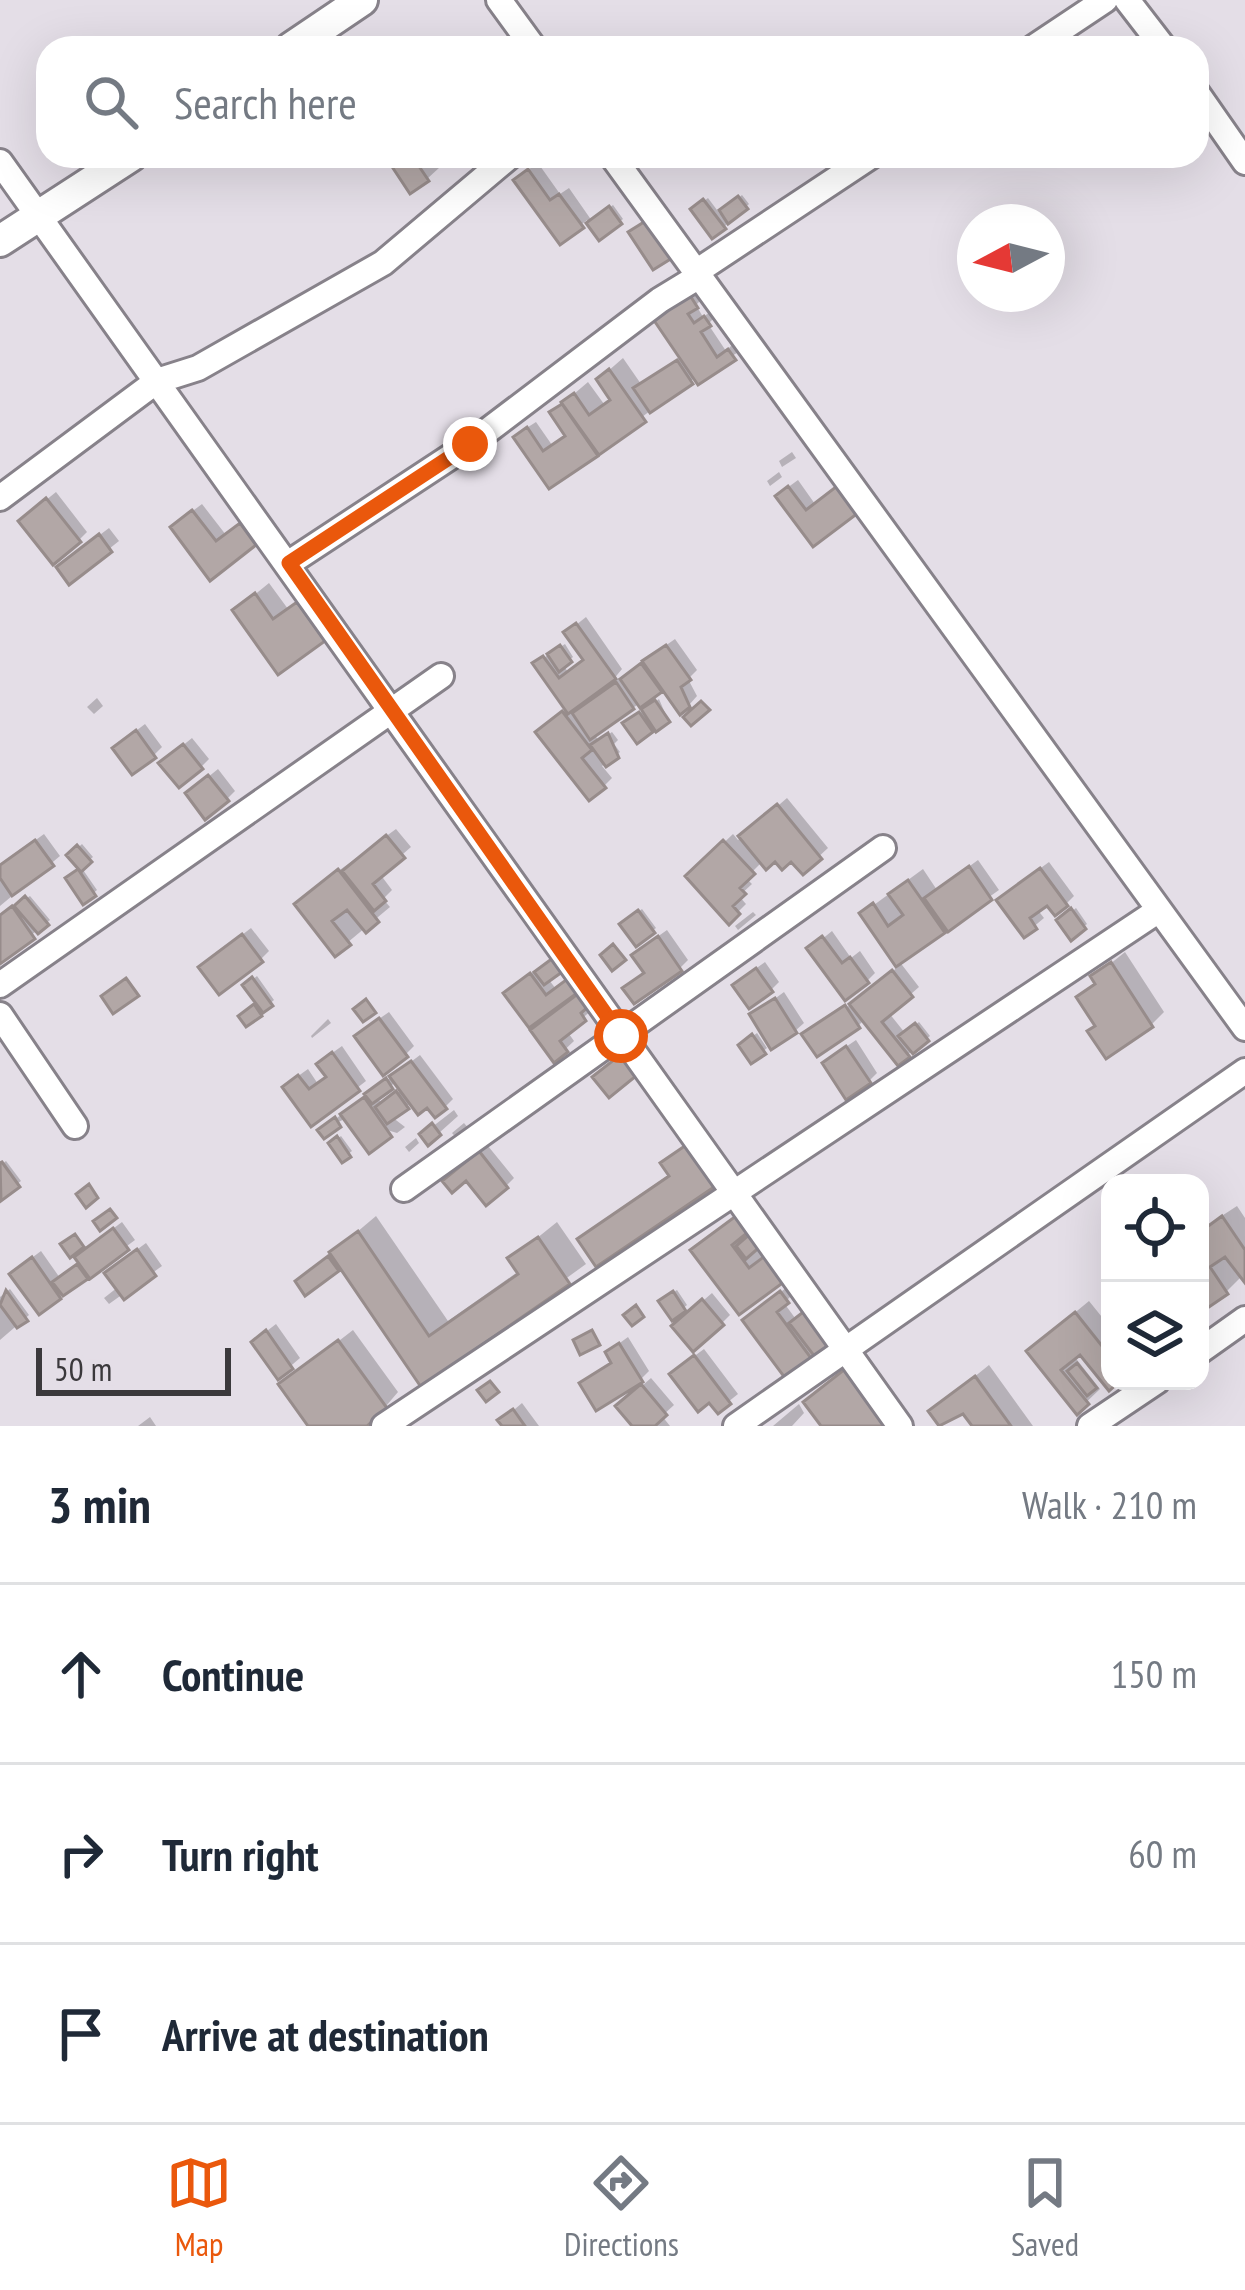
<!DOCTYPE html>
<meta charset="utf-8">
<style>
:root{--surface:#fff;--page:#f2f2f3;--text:#1f2937;--muted:#747a83;--line:#e0e1e3;--accent:#ea580c}
body{margin:0;font-family:"PT Sans Narrow",sans-serif;background:var(--page);color:var(--text)}
.controls{position:absolute;right:36px;bottom:36px;display:grid;overflow:hidden;border-radius:24px;box-shadow:0 12px 48px #0002}
.controls button{width:108px;height:108px;display:grid;place-items:center;padding:0;border:0;border-bottom:3px solid var(--line);background:var(--surface);color:var(--text);font:60px sans-serif}
.compass{position:absolute;left:957px;top:204px;width:108px;height:108px;border-radius:50%;background:var(--surface);box-shadow:0 12px 48px #0002;rotate:263deg}
.scale{position:absolute;left:36px;bottom:30px;width:195px;box-sizing:border-box;padding-left:12px;border:6px solid #3b393c;border-top:0;font-size:33px;line-height:42px;white-space:nowrap;color:#3b393c;-webkit-text-stroke:9px #e4dee7;paint-order:stroke}
.stop{position:absolute;width:36px;height:36px;margin:-27px;border:9px solid #ea580c;border-radius:50%;background:#fff}
.stop.end{background:#ea580c;border-color:#fff;box-shadow:0 3px 12px #0008}
.list{margin:0;padding:0;list-style:none}
h2{display:flex;justify-content:space-between;align-items:center;height:156px;margin:0;padding:0 48px;font-size:51px}
h2 small{font-size:39px;font-weight:400;color:var(--muted)}
.list li{display:grid;grid-template-columns:78px 1fr auto;gap:36px;align-items:center;box-sizing:border-box;height:180px;padding:0 48px;border-top:3px solid var(--line)}
.list b{display:block;font-size:45px;white-space:nowrap}
.list em{font-size:39px;font-style:normal;color:var(--muted)}
.icon{flex:none;width:66px;height:66px;fill:none;stroke:currentColor;stroke-width:2;stroke-linecap:round;stroke-linejoin:round}
.map{position:relative;flex:none;width:1245px;height:1426px;overflow:hidden}
.search{position:absolute;background:var(--surface);box-shadow:0 12px 48px #0002;left:36px;right:36px;top:36px;height:132px;display:flex;align-items:center;gap:30px;box-sizing:border-box;padding:0 42px;border-radius:36px;color:var(--muted);font-size:45px}
.sheet{height:696px;background:var(--surface)}
nav{display:flex;justify-content:space-around;align-items:center;box-sizing:border-box;height:168px;border-top:3px solid var(--line);background:var(--surface);font-size:33px;color:var(--muted)}
nav a{display:grid;justify-items:center;gap:6px}
nav .on{color:var(--accent)}
.map>svg:first-child{display:block}
.shadow{fill:#0003;fill-rule:evenodd}
.building{fill:#b2a7a6;stroke:#978c8b;stroke-width:3}
.lines{fill:none;stroke-linecap:round;stroke-linejoin:round}
.minor-casing{stroke:#87828a;stroke-width:30}
.tertiary-casing{stroke:#87828a;stroke-width:36}
.minor{stroke:#fff;stroke-width:24}
.tertiary{stroke:#fff;stroke-width:30}
.route{stroke:#ea580c;stroke-width:15}
</style>
<div class="map">
<svg width="1245" height="1426" viewBox="0 0 1245 1426">
<rect width="100%" height="100%" fill="#e4dee7"/>
<path class="shadow" d="M389,156H452L427,179Z
M538,163L560,194L569,188L592,221L613,205L623,219L600,237L587,220L560,241L525,172Z
M742,195L749,204L724,227L694,209L708,198L720,214Z
M698,288L704,297L696,305L703,317L713,310L717,315L708,324L726,351L742,335V350L696,377L550,485L525,429L536,422L552,445L567,434L561,405L588,382L604,404L613,398L599,379L623,358L641,384L682,356L657,319Z
M792,452L796,458L782,467L779,461Z
M779,472L782,477L770,486L767,481Z
M798,480L815,504L814,543L787,488Z
M56,492L87,532L79,540L30,513Z
M202,504L226,535L249,517L263,535L210,576L182,519Z
M109,528L119,541L70,580L68,559Z
M269,583L288,609L311,592L336,626L324,639L236,610Z
M586,617L622,669L608,686L675,639L697,670L688,679L697,696L689,705L664,687L594,734L599,741L612,732L618,740L614,744L620,752L602,766L612,778L604,786L547,724L569,707L536,663L565,644L573,657L563,665L568,672L586,659L576,625Z
M97,698L103,706L94,714L87,707Z
M659,699L668,720L651,730L626,724Z
M145,724L162,747L154,755L124,740Z
M192,738L209,759L201,767L171,755Z
M218,769L235,791L227,799L197,786Z
M787,798L828,848L803,871L792,857L763,861L746,878L752,884L739,896L746,904L729,921L689,876L733,834L738,840Z
M396,829L411,847L380,874L392,890L383,899L390,907L335,953L311,891Z
M44,834L60,856L0,906V866Z
M82,844L93,857L81,867L97,890L84,901L72,875L82,868L70,855Z
M978,860L999,890L899,961L919,987L889,1013L905,1033L919,1022L930,1036L899,1062L865,1019L858,1026H813L856,1002L899,966L863,913L923,869L937,890Z
M1049,862L1074,896L1066,904L1048,902L1037,909L1044,918L1025,934L1008,892Z
M30,896L50,920L0,960V916Z
M1076,908L1087,924L1071,937L1060,921Z
M642,909L656,928L637,942L623,924Z
M753,912L756,915L738,930L735,926Z
M251,928L269,951L261,959H211Z
M667,930L688,960L680,968L646,972L643,947Z
M832,931L851,958L860,951L875,973L867,981L810,949Z
M1125,952L1164,1012L1151,1025H1097L1080,997L1097,982L1094,977Z
M765,962L779,982L771,990L744,977Z
M539,967L556,989L579,971L592,1010L567,1031L574,1041L555,1059L507,993Z
M257,976L274,1000L247,1023L242,1016L259,1003L246,985Z
M784,992L804,1023L795,1031L753,1015Z
M389,1012L414,1046L406,1054L366,1028Z
M328,1019L331,1023L312,1038L311,1036Z
M757,1033L767,1048L752,1060L741,1045Z
M856,1040L877,1073L869,1081L834,1055Z
M342,1046L366,1081L312,1123L294,1079L308,1069L318,1084L329,1076L328,1056Z
M420,1055L453,1099L445,1107L412,1102L392,1117L405,1127L397,1133L347,1118L321,1130ZM397,1081L403,1089L382,1104L377,1097Z
M454,1110L458,1116L439,1133L423,1134Z
M464,1123L470,1130L458,1140L452,1133Z
M706,1130L731,1167L718,1180L581,1239L671,1173L664,1163Z
M341,1136L352,1151L343,1158L332,1143Z
M416,1138L419,1143L409,1152L405,1147Z
M488,1146L514,1178L506,1186L454,1173Z
M6,1161L21,1181L1,1196L0,1166Z
M754,1202L744,1231L764,1257L740,1311L707,1238Z
M1237,1206L1245,1218V1279L1242,1276L1226,1292L1200,1289V1230Z
M376,1216L448,1321L519,1271L511,1259L557,1222L586,1264L422,1383L342,1265L299,1281Z
M122,1222L135,1240L40,1311L21,1266L41,1251L60,1278L82,1262L86,1249Z
M146,1243L162,1266L109,1304L104,1298L118,1287L116,1265Z
M790,1285L795,1292L784,1303L820,1352L812,1360L754,1312Z
M10,1289L29,1315L0,1340V1297Z
M677,1290L687,1305L672,1317L665,1298Z
M712,1293L730,1315L722,1323L683,1318Z
M1089,1301L1110,1327V1381L1109,1386L1081,1350L1074,1356L1100,1389L1077,1411L1043,1339Z
M276,1324L300,1358L279,1376L263,1334Z
M353,1330L398,1392L369,1426H312L282,1385Z
M628,1337L649,1371L641,1379L583,1384L614,1362L617,1345Z
M704,1349L738,1394L718,1410L681,1366Z
M989,1365L1033,1426H975L964,1410L942,1425L932,1411Z
M651,1378L674,1405L662,1416L670,1426H636L619,1406Z
M522,1403L539,1426H505L501,1421Z
M799,1404L804,1413L792,1426H773Z
M150,1417L156,1426H138Z"/>
<path class="building" d="M385,156H412L429,181L410,194Z
M528,169L550,200L559,194L584,228L560,245L513,180Z
M738,196L748,209L728,224L719,210Z
M703,199L726,229L712,239L690,209Z
M609,206L622,224L599,241L586,223Z
M652,217L677,255L653,270L628,232Z
M689,294L698,308L688,314L694,323L704,316L711,326L701,332L717,357L728,349L736,360L698,385L653,319Z
M677,360L693,384L650,413L633,388Z
M609,369L646,422L599,455L561,402L574,393L589,415L610,400L596,379Z
M562,404L598,456L549,489L513,437L527,427L543,451L565,436L549,412Z
M841,483L862,510L813,547L775,496L788,486L806,510Z
M46,498L81,542L53,565L18,521Z
M192,510L216,541L240,523L256,545L210,581L170,527Z
M99,534L112,552L69,585L56,567Z
M255,593L273,619L297,602L325,641L278,675L232,610Z
M576,623L616,679L568,714L532,663L543,656L559,678L583,660L563,632Z
M560,645L572,662L559,672L547,654Z
M666,645L691,680L681,687L690,707L680,715L642,661Z
M641,663L662,692L640,708L620,679Z
M616,682L634,709L590,740L572,713Z
M655,700L670,722L656,732L641,709Z
M701,701L710,710L691,726L683,717Z
M562,711L592,750L582,758L606,788L589,801L535,732Z
M639,712L653,732L637,744L622,723Z
M136,730L156,758L132,775L112,748Z
M608,733L619,758L606,767L590,745Z
M183,744L203,769L179,788L158,763Z
M208,775L229,801L205,820L185,793Z
M777,804L822,859L803,875L791,862L782,870L775,862L766,870L738,836Z
M386,835L405,858L373,884L386,901L374,911L342,871Z
M35,840L54,866L12,896L0,878V865Z
M723,840L755,874L740,888L746,894L733,906L740,914L729,925L685,876Z
M77,845L92,862L81,872L66,855Z
M969,866L992,900L948,932L924,898Z
M1040,868L1068,906L1055,916L1047,906L1030,918L1037,929L1024,938L996,900Z
M78,869L96,896L83,905L65,878Z
M338,869L379,922L366,933L347,910L332,921L351,945L335,957L294,904Z
M908,880L945,933L896,967L859,913L873,903L888,926L903,915L888,894Z
M25,896L49,925L38,934L14,906Z
M12,906L35,939L0,964V915Z
M1071,908L1086,929L1071,941L1056,920Z
M638,910L655,933L636,947L619,924Z
M242,934L263,962L219,995L198,967Z
M658,936L682,971L634,1004L622,988L644,973L631,955Z
M822,936L842,963L850,957L869,983L845,1001L806,948Z
M613,944L626,960L612,971L600,955Z
M553,958L562,972L544,985L534,972Z
M1111,962L1153,1027L1106,1059L1087,1031L1095,1026L1076,997L1095,984L1090,976Z
M756,968L773,992L749,1009L732,985Z
M892,970L913,997L882,1022L910,1057L898,1066L849,1004Z
M530,973L546,995L570,977L580,991L529,1028L503,993Z
M252,977L273,1006L263,1013L242,985Z
M126,978L139,996L113,1014L101,996Z
M579,993L589,1006L581,1013L586,1021L560,1041L568,1052L554,1063L530,1030Z
M775,998L797,1033L771,1050L749,1014Z
M366,999L376,1013L363,1022L353,1009Z
M254,1004L262,1016L246,1027L238,1016Z
M845,1005L860,1028L817,1057L801,1034Z
M379,1018L408,1057L383,1076L354,1036Z
M915,1023L929,1041L913,1054L898,1036Z
M752,1034L766,1054L751,1064L738,1045Z
M846,1046L871,1083L846,1100L822,1063Z
M332,1052L360,1091L311,1127L282,1087L298,1075L309,1089L326,1077L316,1064Z
M620,1055L636,1076L609,1098L592,1077Z
M411,1061L447,1109L435,1118L427,1108L418,1115L389,1076Z
M386,1078L393,1089L372,1104L364,1094Z
M396,1091L409,1109L387,1124L375,1107Z
M364,1097L392,1137L369,1154L340,1114Z
M335,1117L341,1127L324,1139L317,1130Z
M432,1123L441,1135L428,1146L419,1134Z
M337,1136L351,1157L342,1163L328,1143Z
M692,1141L720,1183L596,1267L577,1239L669,1176L660,1163Z
M479,1151L508,1188L486,1206L466,1181L452,1193L442,1181Z
M2,1162L20,1187L1,1201L0,1163Z
M89,1184L98,1198L86,1208L76,1194Z
M110,1209L117,1218L100,1231L93,1221Z
M740,1213L752,1229L732,1245L749,1268L769,1253L788,1279L739,1315L690,1250Z
M1222,1216L1245,1250V1283L1225,1257L1210,1267L1228,1294L1209,1307L1200,1294V1232Z
M113,1228L129,1250L90,1279L74,1257Z
M358,1231L429,1336L518,1274L507,1258L538,1237L570,1284L421,1387L329,1252Z
M751,1233L762,1245L746,1259L736,1246Z
M75,1234L84,1247L70,1258L60,1244Z
M137,1249L156,1276L124,1300L104,1273Z
M328,1256L339,1271L305,1296L295,1281Z
M32,1257L61,1299L39,1315L9,1274Z
M77,1264L88,1279L63,1296L52,1282Z
M6,1290L28,1321L17,1328L0,1305Z
M673,1291L686,1311L672,1321L658,1301Z
M780,1291L789,1303L777,1312L814,1362L788,1382L742,1320Z
M702,1299L724,1325L693,1352L671,1326Z
M636,1305L644,1317L632,1326L623,1315Z
M807,1309L833,1342L815,1357L789,1323Z
M1075,1312L1110,1356V1381H1120L1109,1391L1080,1355L1061,1370L1089,1404L1077,1415L1026,1351Z
M266,1330L293,1369L278,1380L251,1342Z
M592,1330L600,1345L580,1355L573,1340Z
M338,1340L387,1408L367,1426H308L278,1384Z
M619,1343L643,1382L596,1411L579,1383L611,1363L605,1352Z
M694,1355L731,1404L718,1414L709,1403L698,1412L669,1374Z
M1077,1363L1097,1388L1087,1396L1067,1371Z
M845,1369L894,1426H821L803,1402Z
M975,1376L1011,1426H972L963,1414L939,1426L928,1411Z
M490,1381L499,1392L486,1402L477,1390Z
M641,1384L667,1415L655,1426H632L615,1406Z
M513,1409L525,1426H502L497,1420Z"/>
<g class="lines">
<defs>
<path id="minor" d="M499,0L534,48
M1127,0L1164,48
M1033,48L1105,0
M1197,93L1245,162
M612,156L1245,1028
M0,162L900,1426
M696,272L871,156
M0,498L157,381L198,368L383,263L510,156
M289,563L470,444L660,300L701,275
M0,985L441,676
M0,1015L75,1126
M404,1189L883,848
M1200,1351L1245,1319
M384,1426L1159,910
M736,1426L1245,1071
M1090,1426L1157,1381"/>
<path id="tertiary" d="M291,48L362,0
M0,241L131,156"/>
</defs>
<use href="#minor" class="minor-casing"/>
<use href="#tertiary" class="tertiary-casing"/>
<use href="#minor" class="minor"/>
<use href="#tertiary" class="tertiary"/>
</g>
<g class="lines">
<path class="route" d="M470,444L289,563L621,1036"/>
</g>
</svg>
<div class="controls">
<button><svg class="icon" aria-label="locate" viewBox="0 0 24 24"><circle cx="12" cy="12" r="6"/><path d="M12 2v4M12 18v4M2 12h4M18 12h4"/></svg></button>
<button><svg class="icon" aria-label="layers" viewBox="0 0 24 24"><path d="M12 4l9 5-9 5-9-5zM3 14l9 5 9-5"/></svg></button>
</div>
<svg class="compass" viewBox="-18 -18 36 36"><path d="M0-13l5 13h-10z" fill="#e53935"/><path d="M0 13l5-13h-10z" fill="#747a83"/></svg>
<div class="scale">50 m</div>
<div class="stop" style="left:621px;top:1036px"></div>
<div class="stop end" style="left:470px;top:444px"></div>
<div class="search"><svg class="icon" aria-label="search" viewBox="0 0 24 24"><circle cx="10" cy="10" r="6"/><path d="M15 15l6 6"/></svg>Search here</div>
</div>
<section class="sheet">
<h2>3 min<small>Walk · 210 m</small></h2>
<ul class="list">
<li><svg class="icon" aria-label="ahead" viewBox="0 0 24 24"><path d="M12 20V5M6 11l6-6 6 6"/></svg><div><b>Continue</b></div><em>150 m</em></li>
<li><svg class="icon" aria-label="right" viewBox="0 0 24 24"><path d="M7 20v-9h11M14 6l5 5-5 5"/></svg><div><b>Turn right</b></div><em>60 m</em></li>
<li><svg class="icon" aria-label="arrive" viewBox="0 0 24 24"><path d="M6 21V4h12l-3 4 3 4H6"/></svg><div><b>Arrive at destination</b></div></li>
</ul>
</section>
<nav>
<a class="on"><svg class="icon" aria-label="map" viewBox="0 0 24 24"><path d="M3 6l6-2 6 2 6-2v14l-6 2-6-2-6 2zM9 4v14M15 6v14"/></svg>Map</a>
<a><svg class="icon" aria-label="directions" viewBox="0 0 24 24"><path d="M12 3l9 9-9 9-9-9zM9 14v-3h6M13 9l2 2-2 2"/></svg>Directions</a>
<a><svg class="icon" aria-label="saved" viewBox="0 0 24 24"><path d="M7 4h10v16l-5-4-5 4z"/></svg>Saved</a>
</nav>
